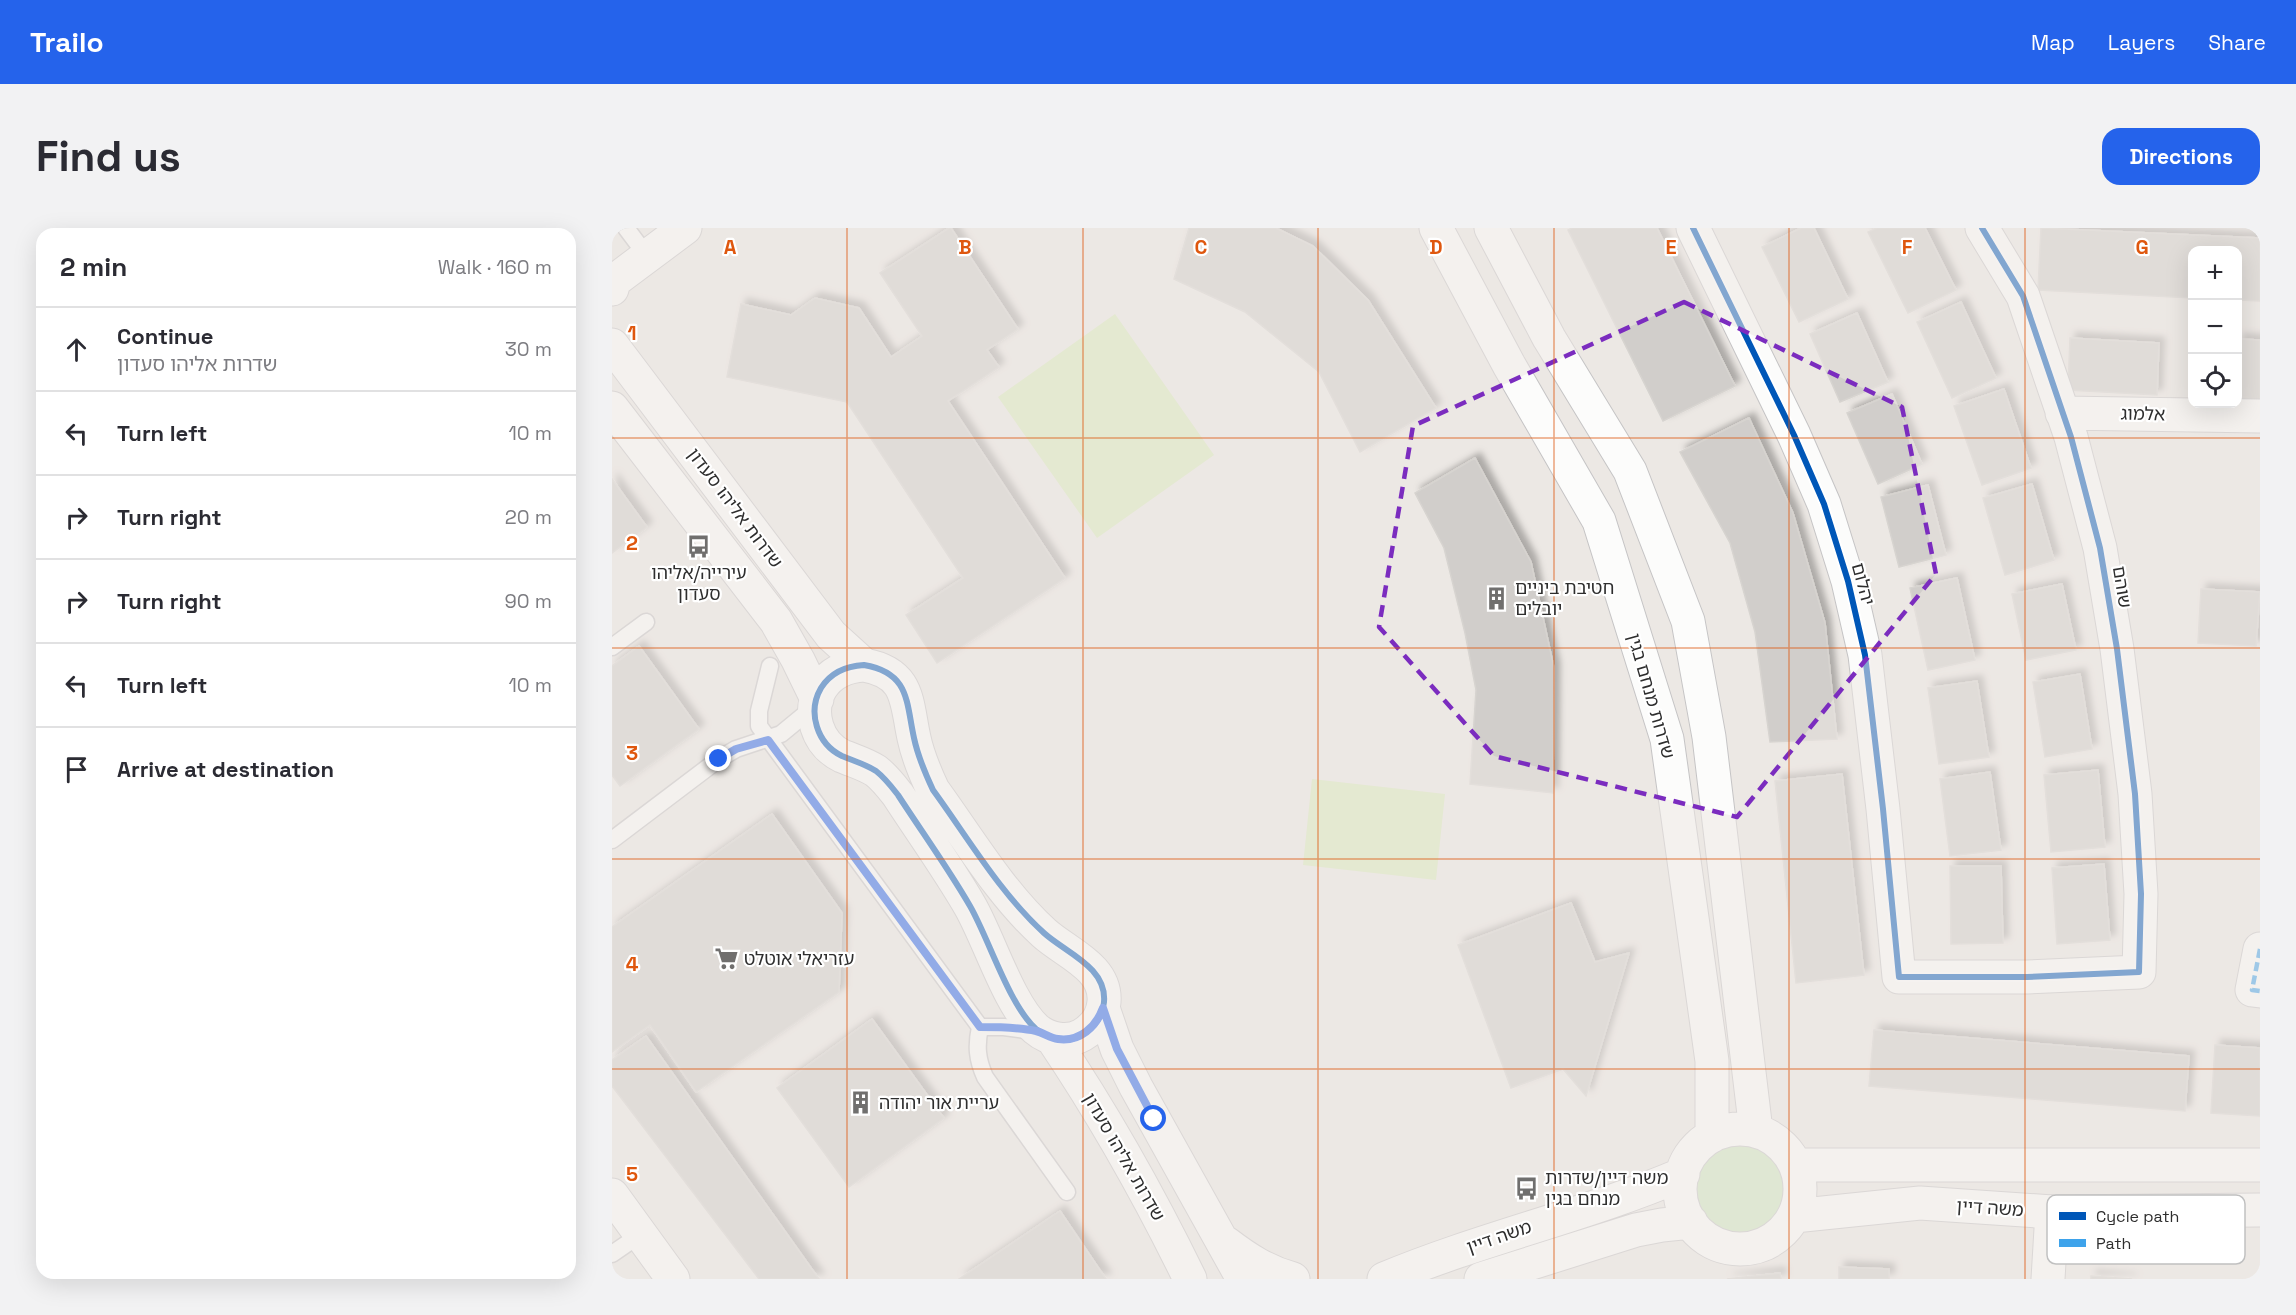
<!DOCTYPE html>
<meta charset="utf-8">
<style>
:root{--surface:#fff;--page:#f2f2f3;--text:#2b2b33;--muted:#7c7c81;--line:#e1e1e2;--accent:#2563eb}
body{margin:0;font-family:"Space Grotesk","Noto Sans Hebrew",sans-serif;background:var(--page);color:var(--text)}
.controls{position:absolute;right:18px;top:18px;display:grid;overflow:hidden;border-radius:12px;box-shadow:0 6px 24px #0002}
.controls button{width:54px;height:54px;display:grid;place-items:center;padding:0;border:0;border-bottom:2px solid var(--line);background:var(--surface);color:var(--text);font:30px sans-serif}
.stop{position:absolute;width:18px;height:18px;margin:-14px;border:4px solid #2563eb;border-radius:50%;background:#fff}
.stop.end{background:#2563eb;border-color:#fff;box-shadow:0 2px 6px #0008}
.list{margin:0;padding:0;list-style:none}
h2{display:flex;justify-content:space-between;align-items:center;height:78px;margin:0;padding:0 24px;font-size:26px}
h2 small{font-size:20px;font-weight:400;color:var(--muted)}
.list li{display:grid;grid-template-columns:39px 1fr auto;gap:18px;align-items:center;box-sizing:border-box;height:84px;padding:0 24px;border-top:2px solid var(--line)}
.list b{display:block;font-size:22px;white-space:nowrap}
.list p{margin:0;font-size:20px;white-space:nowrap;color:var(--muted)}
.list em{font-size:20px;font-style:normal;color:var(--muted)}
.icon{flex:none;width:33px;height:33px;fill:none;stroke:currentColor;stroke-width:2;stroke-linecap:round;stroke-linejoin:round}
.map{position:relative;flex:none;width:1648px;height:1051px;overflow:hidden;border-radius:18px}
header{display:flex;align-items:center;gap:36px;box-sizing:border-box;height:84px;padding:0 30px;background:var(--accent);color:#fff}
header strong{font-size:28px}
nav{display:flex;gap:33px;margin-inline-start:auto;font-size:21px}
.intro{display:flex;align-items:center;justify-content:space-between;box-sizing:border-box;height:144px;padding:0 36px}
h1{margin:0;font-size:42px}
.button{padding:15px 27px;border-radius:18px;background:var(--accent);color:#fff;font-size:21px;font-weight:700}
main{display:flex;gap:36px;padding:0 36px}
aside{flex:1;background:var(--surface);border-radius:18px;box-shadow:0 6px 24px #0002}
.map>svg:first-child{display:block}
.green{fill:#cee6be}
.pitch{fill:#d9eabb}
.building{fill:#d1cecb;stroke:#d7d4d0;stroke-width:1.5;filter:url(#shadow)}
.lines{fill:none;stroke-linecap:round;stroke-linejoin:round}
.service-casing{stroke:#c5c4c5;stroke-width:19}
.minor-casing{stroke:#c5c4c5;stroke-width:35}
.tertiary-casing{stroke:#c5c4c5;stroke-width:35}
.service{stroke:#fcfcfb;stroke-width:16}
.minor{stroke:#fcfcfb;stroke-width:33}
.tertiary{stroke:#fcfcfb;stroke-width:33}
.quiet{stroke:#3ea3eb;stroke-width:4.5;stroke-dasharray:9 4.5;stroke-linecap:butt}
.cycleway-casing{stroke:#fff;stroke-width:10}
.cycleway{stroke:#0057b8;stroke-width:6}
.route{stroke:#2563eb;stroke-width:8}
.marked{fill:none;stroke:#7b2cbf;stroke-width:4.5;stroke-dasharray:12 8;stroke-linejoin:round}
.grid{fill:none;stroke:#df570e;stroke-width:1.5;stroke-opacity:0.55}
.labels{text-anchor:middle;stroke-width:4.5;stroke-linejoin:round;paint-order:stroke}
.street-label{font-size:18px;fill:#2e2e2e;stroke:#fff}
.poi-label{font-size:18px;fill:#2e2e2e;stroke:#fff;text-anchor:start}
.key{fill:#fff;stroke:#c0c0c0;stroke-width:1.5}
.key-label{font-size:16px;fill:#2e2e2e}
.grid-label{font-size:20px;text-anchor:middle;font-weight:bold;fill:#df570e;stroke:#fff;stroke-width:4.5;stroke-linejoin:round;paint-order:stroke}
</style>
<header>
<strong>Trailo</strong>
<nav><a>Map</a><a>Layers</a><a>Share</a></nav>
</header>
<div class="intro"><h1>Find us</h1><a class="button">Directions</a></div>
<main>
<aside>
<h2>2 min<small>Walk · 160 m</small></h2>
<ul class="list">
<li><svg class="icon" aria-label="ahead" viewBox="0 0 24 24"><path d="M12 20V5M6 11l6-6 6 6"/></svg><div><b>Continue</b><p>שדרות אליהו סעדון</p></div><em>30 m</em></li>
<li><svg class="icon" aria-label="left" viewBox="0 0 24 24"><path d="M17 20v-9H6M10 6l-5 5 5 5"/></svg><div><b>Turn left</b></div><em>10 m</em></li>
<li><svg class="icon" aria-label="right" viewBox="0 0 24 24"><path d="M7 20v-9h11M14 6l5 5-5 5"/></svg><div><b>Turn right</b></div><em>20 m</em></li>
<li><svg class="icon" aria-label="right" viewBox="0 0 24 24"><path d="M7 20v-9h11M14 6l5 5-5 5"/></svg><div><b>Turn right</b></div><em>90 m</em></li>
<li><svg class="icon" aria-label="left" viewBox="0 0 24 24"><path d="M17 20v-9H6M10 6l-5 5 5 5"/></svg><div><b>Turn left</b></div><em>10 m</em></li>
<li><svg class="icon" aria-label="arrive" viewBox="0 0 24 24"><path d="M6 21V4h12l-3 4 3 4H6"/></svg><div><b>Arrive at destination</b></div></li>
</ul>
</aside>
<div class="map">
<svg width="1648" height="1051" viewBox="0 0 1648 1051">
<defs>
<filter id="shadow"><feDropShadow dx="5.5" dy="-5.5" stdDeviation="3" flood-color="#0004"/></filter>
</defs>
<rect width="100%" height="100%" fill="#ece8e4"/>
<path class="green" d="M1072 961a56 56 0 1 1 112 0a56 56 0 1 1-112 0Z"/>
<path class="pitch" d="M503,86L602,227L485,310L386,169Z
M700,551L833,566L824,652L691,637Z"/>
<path class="building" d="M337,0H339L406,101L375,122L387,139L336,173L453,350L325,435L294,387L351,350L235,174L115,149L129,76L179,87L203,70L247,80L279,129L310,108L268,45Z
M577,0H664L701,18L756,72L824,180L748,224L707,144L633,84L562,51Z
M960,0H1045L1123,158L1051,193L956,2Z
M1189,0H1202L1236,71L1187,94L1150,19Z
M1265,0H1313L1344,62L1296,85L1256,4Z
M1429,0L1648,10V73L1626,72V22H1580V70L1426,62Z
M1349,74L1384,150L1340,170L1305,94Z
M1245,85L1276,154L1228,174L1198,106Z
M1458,110L1547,115L1545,167L1456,162Z
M1626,111L1648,112V176L1626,175Z
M1392,161L1419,240L1370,257L1342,178Z
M1280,166L1310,236L1266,256L1235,185Z
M1137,190L1181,285L1213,395L1225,511L1158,514L1143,404L1118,315L1068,224Z
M863,230L919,334L942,440L941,565L858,556L864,462L853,405L832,320L803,265Z
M0,251L35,299L0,325Z
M1420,256L1442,332L1393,347L1371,270Z
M1316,257L1334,327L1287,339L1269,269Z
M1345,350L1363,432L1316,442L1298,360Z
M1450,356L1464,422L1414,432L1400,366Z
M1589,361L1648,364L1644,418L1586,415Z
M27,418L87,501L8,558L0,547V438Z
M1468,446L1480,521L1433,529L1421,454Z
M1365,453L1377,529L1327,536L1316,460Z
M1486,542L1493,619L1439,624L1432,547Z
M1378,544L1389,622L1338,628L1328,551Z
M1230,546L1252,747L1184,755L1163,553Z
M160,586L230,685L227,764L84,864L38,797L0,824V699Z
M1492,636L1498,712L1445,716L1440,640Z
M1338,638H1389L1391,715L1339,716Z
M959,675L983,734L1017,725L974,868L951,841L899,860L846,717Z
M260,791L332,890L237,959L165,860Z
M1262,802L1577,828L1573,883L1257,858Z
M34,808L207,1051H147L0,858V832Z
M1603,817L1648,820V888L1599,885Z
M448,983L494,1051H347Z
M1227,1039L1277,1041V1051H1227Z
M1168,1045L1169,1051H1115Z
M1479,1048L1520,1051H1479Z"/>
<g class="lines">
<defs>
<path id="service" d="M14,0L35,28
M0,419L34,394
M158,438L147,483V498L368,799C364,818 365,831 373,849L455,964
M0,612L107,531L124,521L169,506L203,478
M368,799H392L421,803
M0,1026L29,1006"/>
<path id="minor" d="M1081,0L1182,207L1212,276L1236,353L1253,427L1271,581L1287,749H1415L1527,744L1529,666L1523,566L1505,421L1488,320L1459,209L1411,68L1370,0
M0,61L2,53L73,0
M1450,185L1648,188
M1648,721L1640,762L1648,763
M0,967L61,1051
M1436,1051L1440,984"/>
<path id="tertiary" d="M824,0L897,137L987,293L1055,511L1100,833V908
M879,0L937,110L1018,243L1076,393L1097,509L1144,903
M0,117L219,407L252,437
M0,180L164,393L186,432L205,471
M252,437C298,445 294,474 302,510C306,529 313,545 321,562C356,610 388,665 432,705C454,725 495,739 492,774C491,788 482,800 470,807C456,815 437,812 424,801C397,777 377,711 358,678C336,640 310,604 286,567C279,558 273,550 264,543C253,536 242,533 230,528C205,516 195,484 209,460C219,444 234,438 252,437Z
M491,780L505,821L524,859L631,1051
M440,810C492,887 537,967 578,1051
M1068 961a60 60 0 1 1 120 0a60 60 0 1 1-120 0Z
M1184,937H1648
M1182,988L1308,975L1440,984L1648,982
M614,1015C635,1031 655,1044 681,1051
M772,1051C870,1010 975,987 1071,946
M869,1051L1024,1002L1050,997L1079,994"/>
</defs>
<use href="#service" class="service-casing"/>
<use href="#minor" class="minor-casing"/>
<use href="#tertiary" class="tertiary-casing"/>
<use href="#service" class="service"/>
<use href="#minor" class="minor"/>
<use href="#tertiary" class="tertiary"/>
<path class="quiet" d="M1648,721L1640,762L1648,763"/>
<defs>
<path id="cycleway" d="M1081,0L1182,207L1212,276L1236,353L1253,427L1271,581L1287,749H1415L1527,744L1529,666L1523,566L1505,421L1488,320L1459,209L1411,68L1370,0
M252,437C298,445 294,474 302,510C306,529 313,545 321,562C356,610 388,665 432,705C454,725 495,739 492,774C491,788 482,800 470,807C456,815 437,812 424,801C397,777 377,711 358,678C336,640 310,604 286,567C279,558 273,550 264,543C253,536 242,533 230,528C205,516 195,484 209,460C219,444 234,438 252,437Z"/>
</defs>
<use href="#cycleway" class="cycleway-casing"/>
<use href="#cycleway" class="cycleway"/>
</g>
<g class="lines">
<path class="route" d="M107,531L124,521L156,512L368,799C387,799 406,799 424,803C432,805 438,810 446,811C468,814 484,799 491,780L505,821L542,891"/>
</g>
<path d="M0 0H1648V1051H0ZM1072,74L1290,179L1324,346L1125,589L882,528L767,399L801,198Z" fill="#ece8e4" fill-opacity=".55" fill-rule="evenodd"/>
<path class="marked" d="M1072,74L1290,179L1324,346L1125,589L882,528L767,399L801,198Z"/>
<path class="grid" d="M235,0V1051M471,0V1051M706,0V1051M942,0V1051M1177,0V1051M1413,0V1051M0,210H1648M0,420H1648M0,631H1648M0,841H1648"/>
<defs>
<symbol id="bus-bare" viewBox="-9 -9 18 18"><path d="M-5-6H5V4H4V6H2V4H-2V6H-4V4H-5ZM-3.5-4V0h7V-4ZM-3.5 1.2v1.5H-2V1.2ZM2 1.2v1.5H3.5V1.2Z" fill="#706f6e" stroke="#fff" stroke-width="2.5" paint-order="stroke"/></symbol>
<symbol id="building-bare" viewBox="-9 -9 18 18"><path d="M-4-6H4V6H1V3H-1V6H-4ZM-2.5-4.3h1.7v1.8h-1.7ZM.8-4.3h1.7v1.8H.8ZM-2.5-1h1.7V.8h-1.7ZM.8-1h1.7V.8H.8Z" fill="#706f6e" stroke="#fff" stroke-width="2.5" paint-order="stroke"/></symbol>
<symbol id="supermarket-bare" viewBox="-9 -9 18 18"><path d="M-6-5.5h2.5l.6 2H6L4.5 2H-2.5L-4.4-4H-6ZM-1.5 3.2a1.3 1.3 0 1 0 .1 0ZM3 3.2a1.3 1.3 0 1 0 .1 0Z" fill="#706f6e" stroke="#fff" stroke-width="2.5" paint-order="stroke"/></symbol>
</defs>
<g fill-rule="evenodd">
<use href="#bus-bare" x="70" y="302" width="33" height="33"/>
<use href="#building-bare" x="868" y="354" width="33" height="33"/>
<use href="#supermarket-bare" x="98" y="714" width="33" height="33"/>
<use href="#building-bare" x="232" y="858" width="33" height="33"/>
<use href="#bus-bare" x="898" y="944" width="33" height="33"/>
</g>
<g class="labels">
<g class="street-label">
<text transform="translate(1531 186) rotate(1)" y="6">אלמוג</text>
<text transform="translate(123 280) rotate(53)" y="6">שדרות אליהו סעדון</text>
<text transform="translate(1251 356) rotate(75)" y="6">יהלום</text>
<text transform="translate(1510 359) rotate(81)" y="6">שוהם</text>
<text transform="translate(1039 468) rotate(74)" y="6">שדרות מנחם בגין</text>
<text transform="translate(512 929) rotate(60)" y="6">שדרות אליהו סעדון</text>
<text transform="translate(1378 980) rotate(4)" y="6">משה דיין</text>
<text transform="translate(887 1009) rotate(-19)" y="6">משה דיין</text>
</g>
<g class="poi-label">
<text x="87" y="351" text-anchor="middle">עירייה/אליהו<tspan x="87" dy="21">סעדון</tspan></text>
<text x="903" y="366">חטיבת ביניים<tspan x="903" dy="21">יובלים</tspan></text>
<text x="132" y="737">עזריאלי אוטלט</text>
<text x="267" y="881">עריית אור יהודה</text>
<text x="933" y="956">משה דיין/שדרות<tspan x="933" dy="21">מנחם בגין</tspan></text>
</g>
</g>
<rect x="1435" y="967" width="198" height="69" rx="9" class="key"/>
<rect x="1447" y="984" width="27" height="8" fill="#0057b8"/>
<rect x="1447" y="1011" width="27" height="8" fill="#3ea3eb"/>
<g class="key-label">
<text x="1484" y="994">Cycle path</text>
<text x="1484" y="1021">Path</text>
</g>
<g class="grid-label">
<text x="118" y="26">A</text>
<text x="353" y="26">B</text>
<text x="589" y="26">C</text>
<text x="824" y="26">D</text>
<text x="1059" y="26">E</text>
<text x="1295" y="26">F</text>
<text x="1530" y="26">G</text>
<text x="20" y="112">1</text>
<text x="20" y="322">2</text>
<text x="20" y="532">3</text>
<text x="20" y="743">4</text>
<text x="20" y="953">5</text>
</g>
</svg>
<div class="controls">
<button>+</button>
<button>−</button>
<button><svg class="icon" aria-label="locate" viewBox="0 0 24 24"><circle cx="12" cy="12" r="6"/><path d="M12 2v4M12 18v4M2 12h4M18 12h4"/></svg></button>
</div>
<div class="stop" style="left:542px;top:891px"></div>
<div class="stop end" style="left:107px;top:531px"></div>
</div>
</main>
